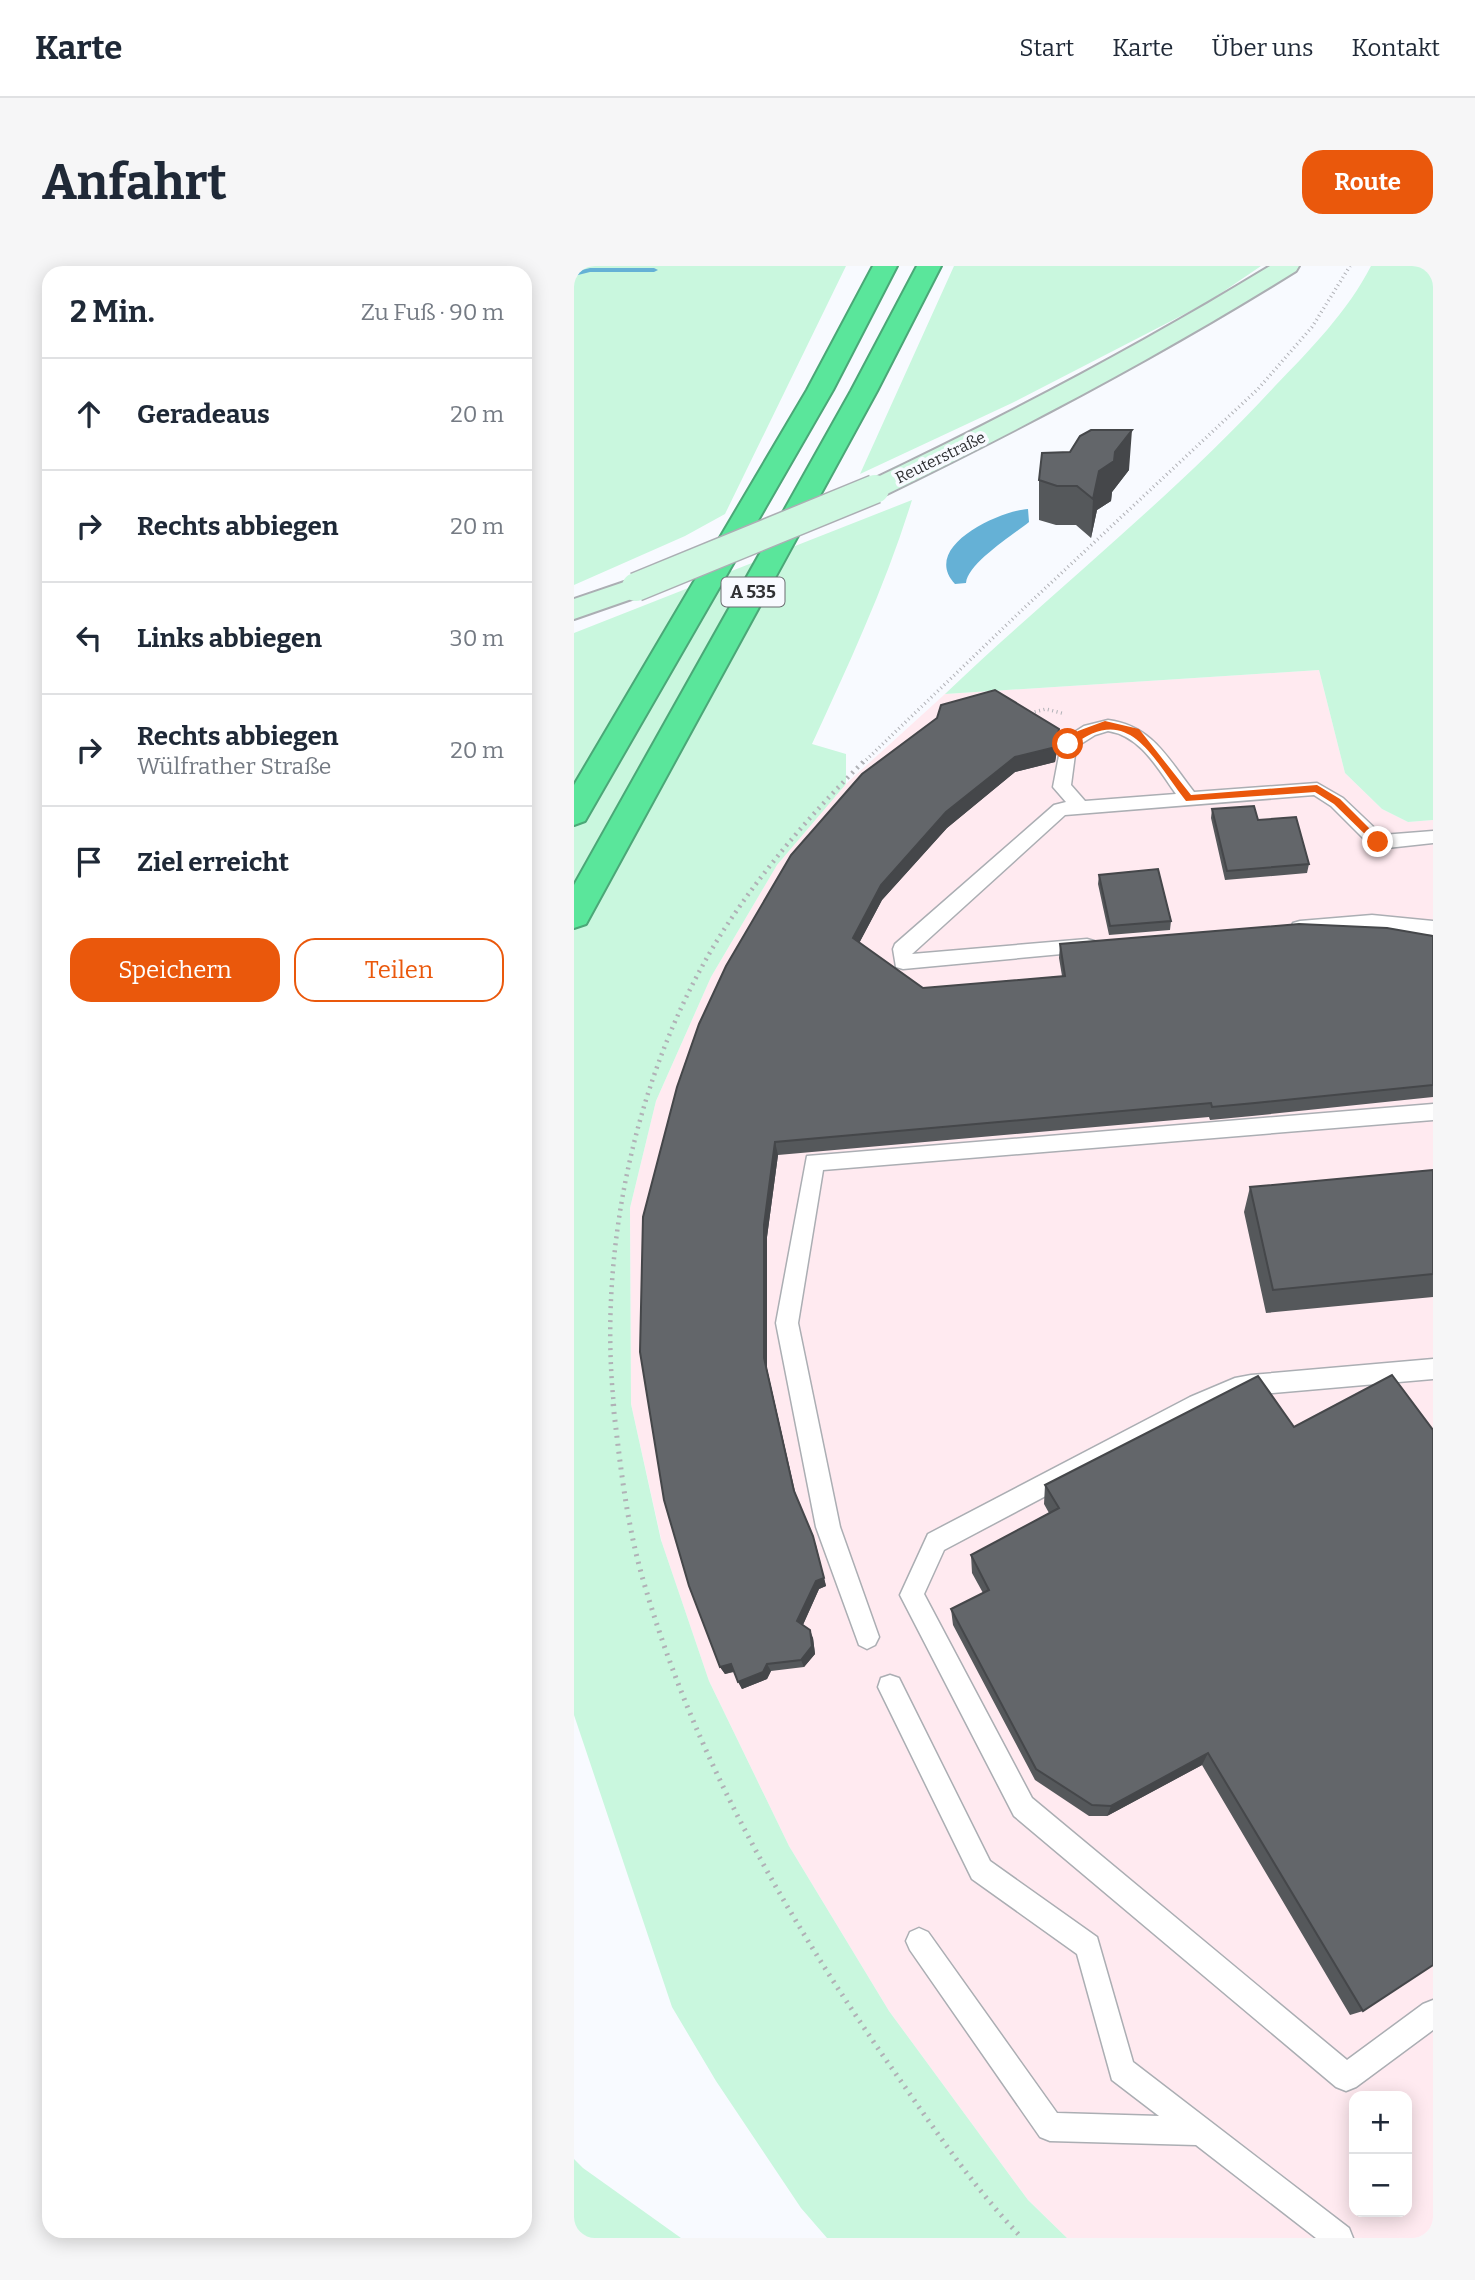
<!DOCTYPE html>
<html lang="de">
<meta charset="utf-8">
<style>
:root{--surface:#fff;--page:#f6f6f7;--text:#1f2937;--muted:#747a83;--line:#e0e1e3;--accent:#ea580c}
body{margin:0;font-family:Bitter,serif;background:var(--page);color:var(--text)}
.controls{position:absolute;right:21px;bottom:21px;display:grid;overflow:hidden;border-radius:14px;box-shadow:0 4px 18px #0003}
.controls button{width:63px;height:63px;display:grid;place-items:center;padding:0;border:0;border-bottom:2px solid var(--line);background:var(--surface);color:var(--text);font:35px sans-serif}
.stop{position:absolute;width:21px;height:21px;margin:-16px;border:5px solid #ea580c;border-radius:50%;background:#fff}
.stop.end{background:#ea580c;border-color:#fff;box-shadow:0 2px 7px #0008}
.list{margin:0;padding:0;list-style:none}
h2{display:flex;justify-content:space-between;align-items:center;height:91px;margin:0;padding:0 28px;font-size:30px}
h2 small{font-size:23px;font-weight:400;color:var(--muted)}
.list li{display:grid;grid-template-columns:46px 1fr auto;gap:21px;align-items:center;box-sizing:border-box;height:112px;padding:0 28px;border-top:2px solid var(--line)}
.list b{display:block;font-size:26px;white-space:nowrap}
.list p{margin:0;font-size:23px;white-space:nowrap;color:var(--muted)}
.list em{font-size:23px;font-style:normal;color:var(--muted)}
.actions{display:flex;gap:14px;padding:21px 28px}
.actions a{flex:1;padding:16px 0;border:2px solid var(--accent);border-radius:21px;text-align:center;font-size:24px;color:var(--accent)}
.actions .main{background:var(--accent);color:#fff}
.icon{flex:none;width:38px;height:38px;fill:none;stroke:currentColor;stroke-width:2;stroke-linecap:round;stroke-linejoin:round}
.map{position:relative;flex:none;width:859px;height:1972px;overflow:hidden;border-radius:21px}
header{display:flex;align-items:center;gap:42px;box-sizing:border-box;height:98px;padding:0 35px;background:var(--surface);border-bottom:2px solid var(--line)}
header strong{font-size:33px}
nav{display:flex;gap:38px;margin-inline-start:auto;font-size:24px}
.intro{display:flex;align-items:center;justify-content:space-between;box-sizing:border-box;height:168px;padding:0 42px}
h1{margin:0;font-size:49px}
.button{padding:18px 32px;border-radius:21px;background:var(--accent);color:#fff;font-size:24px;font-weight:700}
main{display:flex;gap:42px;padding:0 42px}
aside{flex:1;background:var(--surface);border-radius:21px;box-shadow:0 4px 18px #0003}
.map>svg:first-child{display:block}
.industrial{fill:#ffeaf0;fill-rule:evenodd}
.green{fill:#c9f7de}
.water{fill:#65b1d6}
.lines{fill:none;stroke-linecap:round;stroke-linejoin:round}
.stream{fill:#65b1d6;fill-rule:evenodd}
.lane-casing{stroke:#abaeb3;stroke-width:3}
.secondary-casing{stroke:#abaeb3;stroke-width:4}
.highway-casing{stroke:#4ba777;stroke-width:4}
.path-far2{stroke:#b0b1b6;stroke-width:3.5;stroke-dasharray:1 3.5;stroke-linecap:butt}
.path-far1{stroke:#b0b1b6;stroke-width:4.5;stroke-dasharray:2 5;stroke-linecap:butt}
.path{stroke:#b0b1b6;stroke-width:5;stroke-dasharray:2 6;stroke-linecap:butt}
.lane{fill:#fff;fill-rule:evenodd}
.secondary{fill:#cef8e1;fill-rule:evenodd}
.highway{fill:#5ae69b;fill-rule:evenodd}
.secondary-bridge-casing{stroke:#abaeb3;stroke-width:31;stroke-linecap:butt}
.secondary-bridge{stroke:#cef8e1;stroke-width:28}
.wall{fill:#55585b}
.shaded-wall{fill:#45474a}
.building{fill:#63666a;stroke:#45474a;stroke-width:2}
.route{fill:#ea580c}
.labels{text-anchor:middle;stroke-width:7;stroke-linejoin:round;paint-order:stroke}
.far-street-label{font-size:16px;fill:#303134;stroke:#f8faff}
.shield{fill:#f8faff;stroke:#6c6d71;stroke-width:2}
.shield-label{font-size:18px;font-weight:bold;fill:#303134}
</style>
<header>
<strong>Karte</strong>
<nav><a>Start</a><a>Karte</a><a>Über uns</a><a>Kontakt</a></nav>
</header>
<div class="intro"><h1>Anfahrt</h1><a class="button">Route</a></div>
<main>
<aside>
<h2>2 Min.<small>Zu Fuß · 90 m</small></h2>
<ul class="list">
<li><svg class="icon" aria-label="ahead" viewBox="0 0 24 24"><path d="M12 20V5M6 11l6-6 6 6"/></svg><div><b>Geradeaus</b></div><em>20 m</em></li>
<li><svg class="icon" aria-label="right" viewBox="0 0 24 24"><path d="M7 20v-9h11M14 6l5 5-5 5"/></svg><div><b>Rechts abbiegen</b></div><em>20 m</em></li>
<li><svg class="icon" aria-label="left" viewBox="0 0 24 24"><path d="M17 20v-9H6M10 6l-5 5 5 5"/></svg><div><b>Links abbiegen</b></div><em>30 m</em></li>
<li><svg class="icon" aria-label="right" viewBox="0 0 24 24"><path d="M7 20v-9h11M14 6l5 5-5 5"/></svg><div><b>Rechts abbiegen</b><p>Wülfrather Straße</p></div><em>20 m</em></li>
<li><svg class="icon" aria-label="arrive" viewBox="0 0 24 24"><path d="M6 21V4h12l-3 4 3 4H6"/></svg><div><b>Ziel erreicht</b></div></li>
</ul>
<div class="actions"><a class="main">Speichern</a><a>Teilen</a></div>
</aside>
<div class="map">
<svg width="859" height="1972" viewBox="0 0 859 1972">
<rect width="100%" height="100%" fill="#f8faff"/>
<path class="industrial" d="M745,404L771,507L808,543L834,556L859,554V1972H493L454,1934L315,1745L215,1580L135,1415L88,1277L57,1138L56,942L82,835L137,711L203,599L272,518L371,428ZM780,1830H833V1946H780Z"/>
<path class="green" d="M0,0H272L151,248L111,270L0,319Z
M380,0H687L634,36L438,137L286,208Z
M797,0H859V554L834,556L808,543L771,507L745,404L371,428C480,324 599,231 701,120C736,84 774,45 797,0Z
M338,234C312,318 275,398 238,478L272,488V518L203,599L137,711L82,835L56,942L57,1138L87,1274L135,1415L215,1580L315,1745L454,1934L493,1972H253L227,1942L142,1815L98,1741L0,1449V367Z
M0,1893L9,1902L107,1972H0Z"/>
<path class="water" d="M454,243L455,256C439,269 394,297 392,317L381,318C346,281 425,245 454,243Z"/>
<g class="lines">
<path class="stream" d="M16,2H80L84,4L80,6H16L0,10V6Z"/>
<defs>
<path id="lane" d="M534,454C579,460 594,493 620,526L743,517L769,532L808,569L859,565V577L804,583L798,581L757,540L740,529L491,549L338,688L513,673L520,675L522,680L520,685L329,703L322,701L319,683L321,678L480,539L492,536L479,521L488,474L510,460ZM534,465C567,470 584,503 602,528L511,535L497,519L502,481L521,469Z
M798,649L859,655V669L798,663L726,669L719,667L717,662L719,657L726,655Z
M859,838V854L249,904L224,1057L266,1261L305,1371L301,1379L293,1383L285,1379L242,1261L202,1057L233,890Z
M859,1093V1113L677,1129L663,1132L632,1145L370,1284L350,1328L458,1532L773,1794L849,1738L859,1734V1764L782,1821L772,1825L762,1821L440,1550L326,1329L354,1268L616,1131L661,1112L677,1109Z
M316,1409L325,1412L416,1595L523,1671L559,1796L775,1962L779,1972H742L622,1879L476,1875L466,1871L336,1684L332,1675L336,1666L345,1662L354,1666L483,1847L585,1850L538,1814L503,1688L398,1613L304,1421L307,1412Z"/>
<path id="secondary" d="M696,0H725L722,5C589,88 451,161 311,229L301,231L291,229L287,223L291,217C430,151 565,80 696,0Z
M62,312L72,314L76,321L72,328L0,353V333Z"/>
<path id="highway" d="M299,0H323L259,124L11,555L0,559V519L233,124Z
M343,0H367L303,125L12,658L0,662V619L277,125Z"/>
</defs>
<use href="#lane" class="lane-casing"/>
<use href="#secondary" class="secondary-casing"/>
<use href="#highway" class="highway-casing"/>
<path class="path-far2" d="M452,448L472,443L491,448
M289,497L448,344L684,123L738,61L776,0"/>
<path class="path-far1" d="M40,1140C23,981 64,796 151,662C191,601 239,546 290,495"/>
<path class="path" d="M39,1138C46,1196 52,1254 68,1310C118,1486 207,1642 310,1791C353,1852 396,1918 448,1972"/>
<use href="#lane" class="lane"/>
<use href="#secondary" class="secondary"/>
<use href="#highway" class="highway"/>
<defs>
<path id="secondary-bridge" d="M62,321L301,223"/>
</defs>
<use href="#secondary-bridge" class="secondary-bridge-casing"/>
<use href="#secondary-bridge" class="secondary-bridge"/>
</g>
<path class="wall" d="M555,204L538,226L537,235L523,244L517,272L502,259H482L465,254V214Z
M485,463L484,479L481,496L441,506L373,562L308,634L285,677L349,722L488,710L485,692L486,678L859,670V831L678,850L636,854L635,851L204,889L193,971V1103L222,1230L242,1279L252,1320L245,1323L229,1359L239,1372L241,1388L230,1401L197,1405L193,1413L168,1423L160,1406L151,1408L146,1401L125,758Z
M638,543L684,554L735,598L733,607L651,614L637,552Z
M525,609L597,655L596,664L535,669L524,618Z
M859,904V1031L692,1047L670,946L676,921Z
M684,1110L789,1745L776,1749L628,1499L533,1550H515L461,1514L379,1359L377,1343L409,1327L398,1307L397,1289L475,1247L470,1238L471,1219Z"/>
<path class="shaded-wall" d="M558,164L555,204L538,226L537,235L523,244L517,272L519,233L525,205Z
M485,463L484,479L481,496L441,506L373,562L308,634L280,687L279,672L307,619L372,546L441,491Z
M201,876L204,889L193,971V1103L223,1235L190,1092V959Z
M239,1270L252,1320L245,1323L227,1363L223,1355L242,1315Z
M236,1364L239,1372L241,1388L230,1401L227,1394Z
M157,1398L161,1405L151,1408L146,1401Z
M193,1398L197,1405L193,1413L168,1423L164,1416Z
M634,1487L628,1499L533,1550L537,1540Z"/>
<path class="building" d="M517,164H558L541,186L540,195L525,205L519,233L503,220H483L465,214L468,187L496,186L506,170Z
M421,424L485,463L482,481L441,491L372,546L307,619L279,672L349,722L491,710L486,678L725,658L813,662L859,670V819L681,837L638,841L637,837L201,876L190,959V1092L220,1225L239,1270L250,1312L242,1315L223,1355L236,1364L238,1380L227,1394L193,1398L189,1406L164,1416L157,1398L146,1401L115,1320L90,1234L66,1086L69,951L103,821L125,758L152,700L217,589L288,508L363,452L367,439Z
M680,540L684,554L722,551L735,598L653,605L638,543Z
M584,603L597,655L536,660L525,609Z
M859,904V1008L699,1024L676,921Z
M818,1109L859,1164V1699L789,1745L634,1487L537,1540L518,1539L462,1503L377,1343L415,1324L397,1289L485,1242L471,1219L684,1110L720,1161Z"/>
<path class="route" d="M531,455L565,463L617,529L743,519L766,533L809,576L801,578L760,538L741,526L612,535C578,492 555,434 497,481L489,478L504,465Z"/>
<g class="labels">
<g class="far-street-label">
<text transform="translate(366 191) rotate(-26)" y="6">Reuterstraße</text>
</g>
<rect class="shield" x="147.5" y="311.5" width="63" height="29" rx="5"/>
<g class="shield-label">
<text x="179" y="332">A 535</text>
</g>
</g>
</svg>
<div class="controls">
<button>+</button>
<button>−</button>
</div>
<div class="stop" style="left:494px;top:478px"></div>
<div class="stop end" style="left:804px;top:576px"></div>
</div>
</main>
